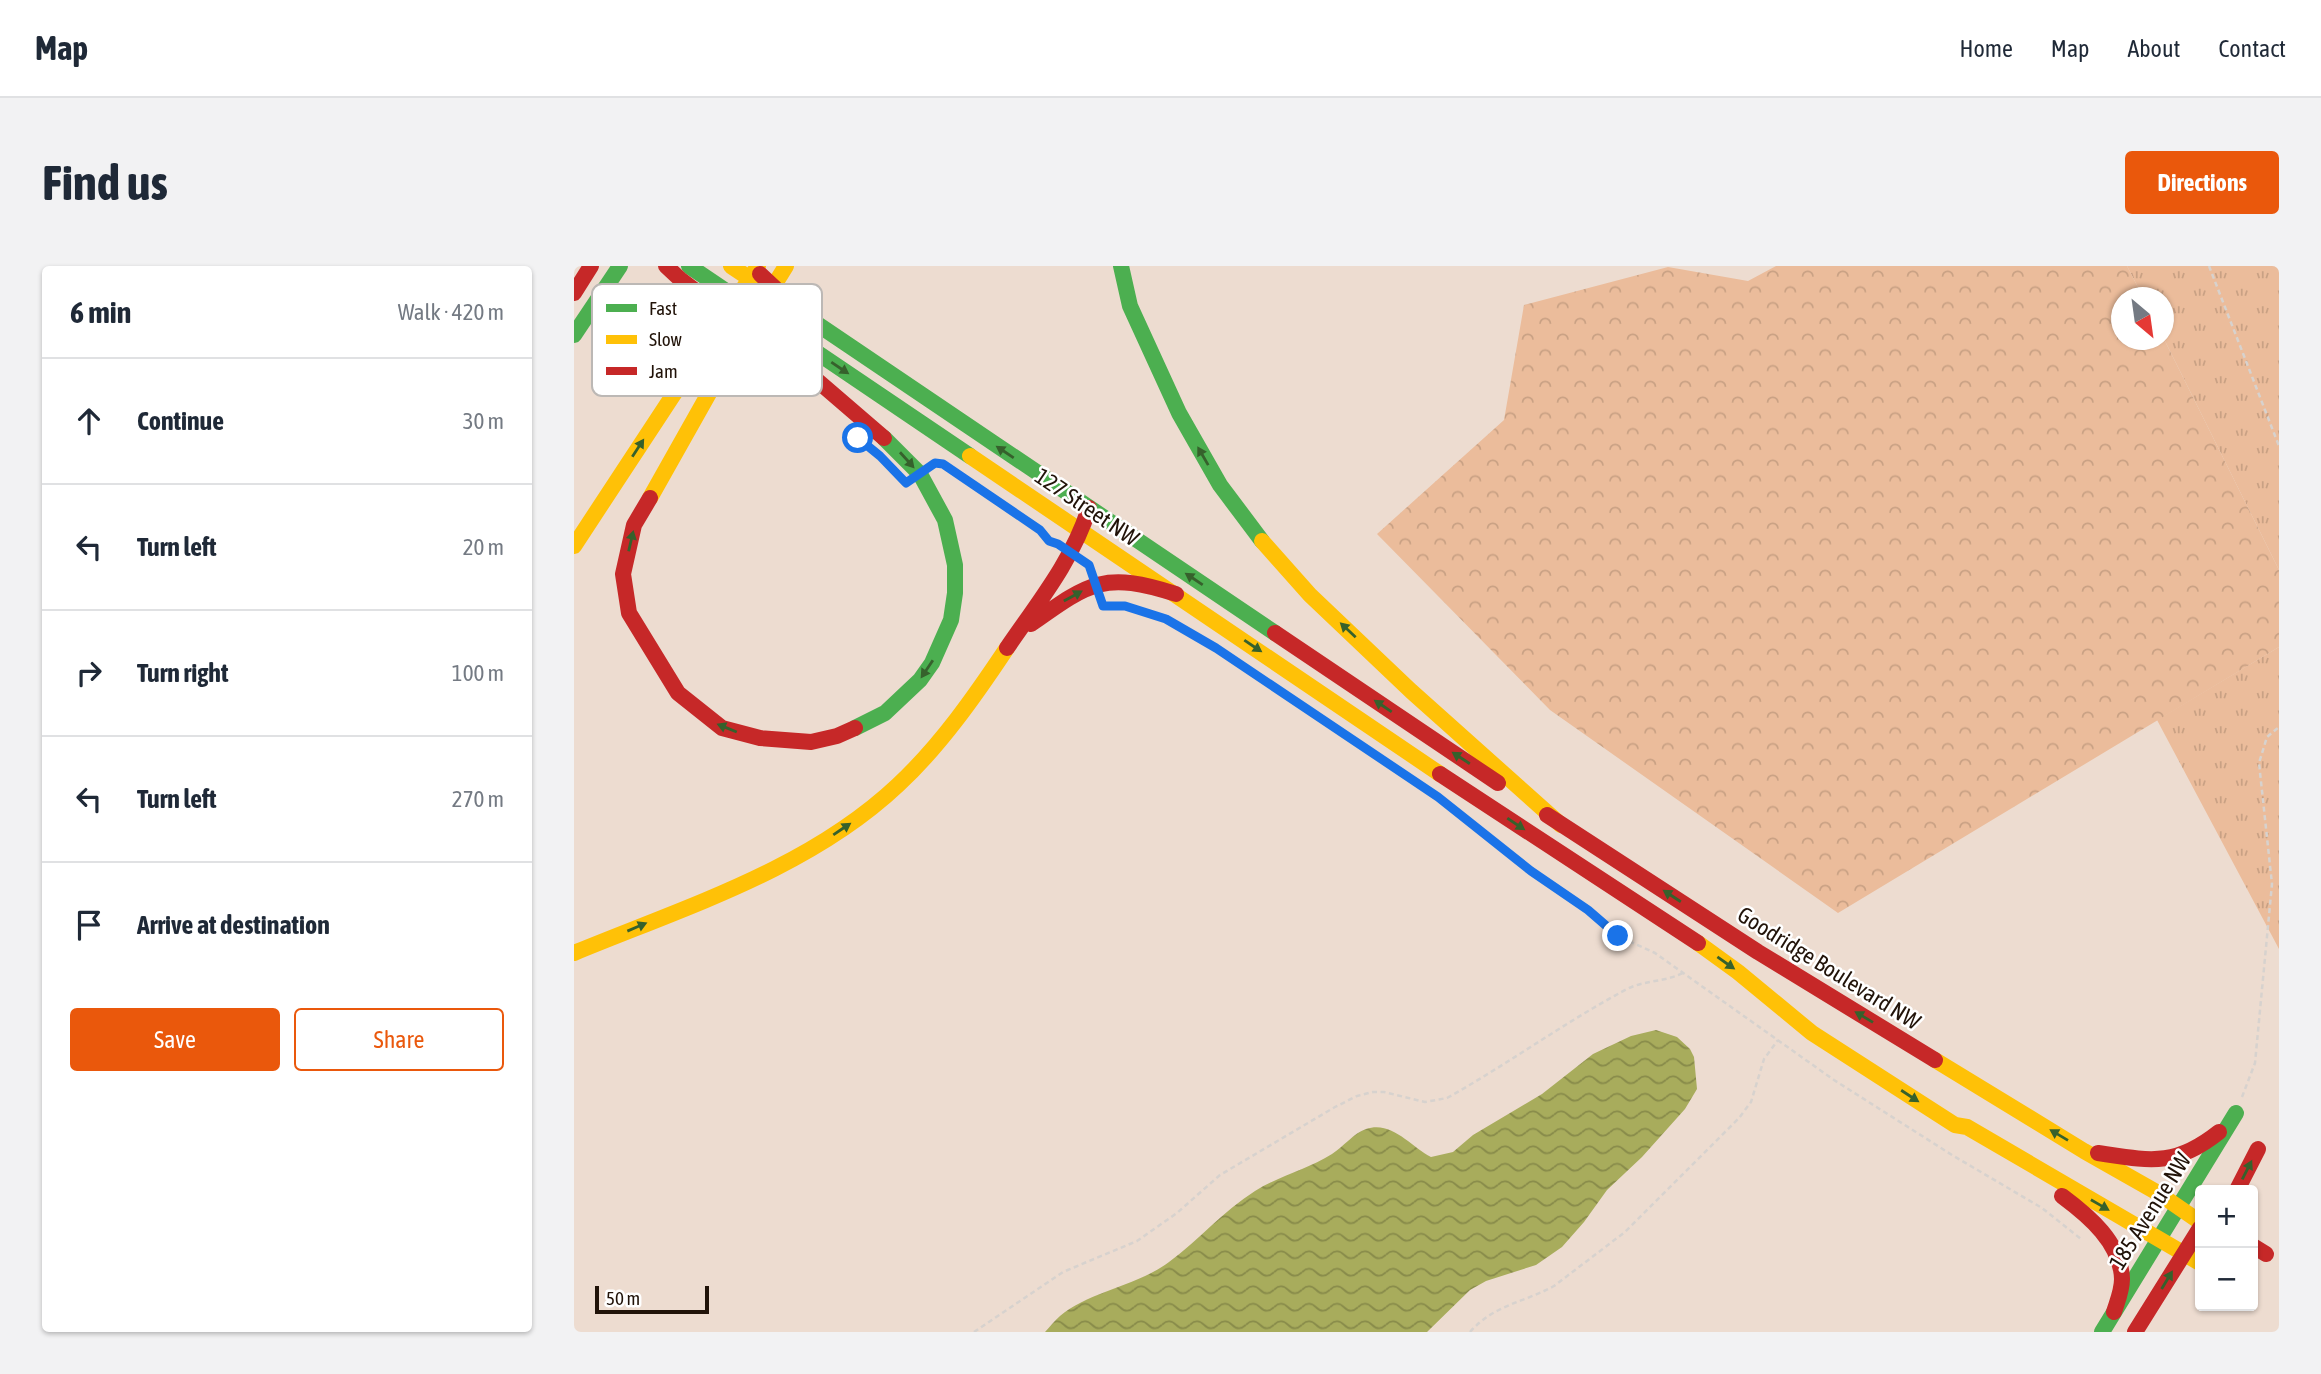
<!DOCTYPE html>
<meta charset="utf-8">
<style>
:root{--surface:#fff;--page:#f2f2f3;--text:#1f2937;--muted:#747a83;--line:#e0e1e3;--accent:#ea580c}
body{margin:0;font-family:"Asap Condensed",sans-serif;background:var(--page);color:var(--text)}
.controls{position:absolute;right:21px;bottom:21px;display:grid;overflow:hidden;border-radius:7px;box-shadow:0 2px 5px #0004}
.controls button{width:63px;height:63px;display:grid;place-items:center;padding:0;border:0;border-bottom:2px solid var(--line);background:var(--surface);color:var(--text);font:35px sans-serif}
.compass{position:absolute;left:1537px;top:21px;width:63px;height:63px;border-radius:50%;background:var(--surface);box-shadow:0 2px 5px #0004;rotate:151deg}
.scale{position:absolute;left:21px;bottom:18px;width:114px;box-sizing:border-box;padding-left:7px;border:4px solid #211309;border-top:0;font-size:19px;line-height:24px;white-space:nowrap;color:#211309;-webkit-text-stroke:5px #fff;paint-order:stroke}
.stop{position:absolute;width:21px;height:21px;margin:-16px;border:5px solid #1a73e8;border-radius:50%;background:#fff}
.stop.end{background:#1a73e8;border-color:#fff;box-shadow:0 2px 7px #0008}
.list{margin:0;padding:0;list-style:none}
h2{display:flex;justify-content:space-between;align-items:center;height:91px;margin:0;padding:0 28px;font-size:30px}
h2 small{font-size:23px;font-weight:400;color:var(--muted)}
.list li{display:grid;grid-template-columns:46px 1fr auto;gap:21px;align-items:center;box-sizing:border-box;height:126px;padding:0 28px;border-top:2px solid var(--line)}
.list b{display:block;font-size:26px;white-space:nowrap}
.list em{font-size:23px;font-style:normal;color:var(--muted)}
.actions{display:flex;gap:14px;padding:21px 28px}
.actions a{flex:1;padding:16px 0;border:2px solid var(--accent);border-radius:7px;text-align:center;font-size:24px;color:var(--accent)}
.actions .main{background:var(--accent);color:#fff}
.icon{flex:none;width:38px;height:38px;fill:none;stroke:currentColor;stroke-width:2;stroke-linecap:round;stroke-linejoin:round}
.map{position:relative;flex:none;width:1705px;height:1066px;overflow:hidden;border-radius:7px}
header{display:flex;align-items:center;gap:42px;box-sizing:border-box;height:98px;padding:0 35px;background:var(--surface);border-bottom:2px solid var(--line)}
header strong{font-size:33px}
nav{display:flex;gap:38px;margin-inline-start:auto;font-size:24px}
.intro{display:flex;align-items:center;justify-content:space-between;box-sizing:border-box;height:168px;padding:0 42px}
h1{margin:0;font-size:49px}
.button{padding:18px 32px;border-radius:7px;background:var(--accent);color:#fff;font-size:24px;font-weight:700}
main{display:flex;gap:42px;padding:0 42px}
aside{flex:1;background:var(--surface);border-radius:7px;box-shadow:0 2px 5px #0004}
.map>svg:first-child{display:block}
.grass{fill:url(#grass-tufts)}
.forest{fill:url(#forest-crowns)}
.water{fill:url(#water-waves)}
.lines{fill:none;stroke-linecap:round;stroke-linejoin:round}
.path{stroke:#d7d2ce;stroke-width:2.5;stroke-dasharray:5 3.5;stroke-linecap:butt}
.fast{stroke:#4caf50;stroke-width:16}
.slow{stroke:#ffc107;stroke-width:16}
.jam{stroke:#c62828;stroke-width:16}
.oneway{fill:#36612c}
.route{stroke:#1a73e8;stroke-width:9}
.labels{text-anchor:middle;stroke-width:5;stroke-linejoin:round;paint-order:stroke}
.street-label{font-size:23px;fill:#211309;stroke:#fff}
.key{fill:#fff;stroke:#bcb8b5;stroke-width:2}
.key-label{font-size:19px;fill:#211309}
</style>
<header>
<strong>Map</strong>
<nav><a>Home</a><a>Map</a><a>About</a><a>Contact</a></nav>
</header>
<div class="intro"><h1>Find us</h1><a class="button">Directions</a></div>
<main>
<aside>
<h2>6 min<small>Walk · 420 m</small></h2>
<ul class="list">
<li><svg class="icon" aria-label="ahead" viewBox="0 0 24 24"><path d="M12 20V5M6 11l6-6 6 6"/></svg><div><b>Continue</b></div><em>30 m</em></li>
<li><svg class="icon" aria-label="left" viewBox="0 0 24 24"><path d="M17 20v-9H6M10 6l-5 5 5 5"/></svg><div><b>Turn left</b></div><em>20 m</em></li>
<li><svg class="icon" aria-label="right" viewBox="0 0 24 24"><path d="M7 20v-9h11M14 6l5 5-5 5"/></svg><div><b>Turn right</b></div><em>100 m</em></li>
<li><svg class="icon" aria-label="left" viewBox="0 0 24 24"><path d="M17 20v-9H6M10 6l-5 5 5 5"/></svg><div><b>Turn left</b></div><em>270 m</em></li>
<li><svg class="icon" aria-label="arrive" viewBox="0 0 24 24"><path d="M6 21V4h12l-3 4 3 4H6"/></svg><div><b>Arrive at destination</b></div></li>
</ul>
<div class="actions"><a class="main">Save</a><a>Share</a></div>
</aside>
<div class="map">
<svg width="1705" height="1066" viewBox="0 0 1705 1066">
<defs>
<pattern id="grass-tufts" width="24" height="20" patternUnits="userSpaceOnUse" patternTransform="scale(1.75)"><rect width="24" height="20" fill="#ebbc9b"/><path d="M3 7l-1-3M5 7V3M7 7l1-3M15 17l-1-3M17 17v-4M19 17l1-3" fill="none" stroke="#c9a184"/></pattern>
<pattern id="forest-crowns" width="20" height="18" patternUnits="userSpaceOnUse" patternTransform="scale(1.75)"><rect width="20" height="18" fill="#ebbc9b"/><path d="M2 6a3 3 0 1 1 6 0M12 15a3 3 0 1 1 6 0" fill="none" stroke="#c9a184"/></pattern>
<pattern id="water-waves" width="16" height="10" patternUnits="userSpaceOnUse" patternTransform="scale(1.75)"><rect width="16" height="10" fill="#a8ac5c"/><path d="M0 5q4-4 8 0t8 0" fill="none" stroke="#888b4a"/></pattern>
</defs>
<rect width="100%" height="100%" fill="#eddcd0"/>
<path class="grass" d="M1553,0H1705V304L1590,73V32L1569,31Z
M1705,381V683L1583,454Z"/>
<path class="forest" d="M1202,0H1553L1569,31L1548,32V74L1590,73L1705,304V381L1264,647L976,444L803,268L930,154L950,39L1094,1L1174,15Z"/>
<path class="water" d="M1082,764L1103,771L1116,783L1120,791L1123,823L1111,843L1068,891L1033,924L1010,956L988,981L962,999L912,1015L896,1024L853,1066H471C476,1061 480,1055 486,1050C514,1026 563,1020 595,996C625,974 649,945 681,925C705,910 734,903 758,888C769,881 780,867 792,863C818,854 837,881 857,891L879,886L899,869L968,828L1019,788L1057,770Z"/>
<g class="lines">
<path class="path" d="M1635,0L1705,180
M365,197L465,264L476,275
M533,341C597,338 665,397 717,432C751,455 785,478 819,501
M866,532L957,605L1014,644L1044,670L1081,687L1260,814L1378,889L1468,942L1507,973
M1668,831L1681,797L1698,618L1685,497L1693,471L1705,461
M400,1066L489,1006L563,975L603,947L646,909L761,841L783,830L799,826H810L851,836L873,832C934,798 991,756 1053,723C1071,714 1091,716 1109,707
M896,1066C921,1038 949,1037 980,1020L1051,966L1165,852L1177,836L1190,793L1204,774"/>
<path class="fast" d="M115,0L396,190
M547,0L556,40L605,147L646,219L688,275
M218,41L701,367
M0,69L46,0
M281,462L311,447L346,414L358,397L377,354L381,327V299L371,254L346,208L310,172
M1528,1066L1662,847"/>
<path class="slow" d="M157,0L190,22
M396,190L866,508
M76,232L152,97L212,0
M688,275L736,329L837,425L987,559
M0,280L184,0
M1124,677L1164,706L1238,767L1381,859L1393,861L1626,997
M0,687C111,641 235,603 324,519C366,480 401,430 433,382
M1361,794L1510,885L1584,927L1626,956"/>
<path class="jam" d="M92,0L107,14L205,88L231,104L310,172
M186,8L232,51
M0,27L17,0
M76,232L60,259L49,308L55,347L104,427L148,462L186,472L237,476L263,470L281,462
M457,358C516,316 530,305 602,328
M701,367L924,517
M433,382C463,338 499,294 515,242
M866,508L1124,677
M973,549L1184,686L1361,794
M1524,887C1577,895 1601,901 1645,866
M1663,924L1684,883
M1488,930C1515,950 1547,977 1548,1013C1548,1025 1543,1036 1540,1046
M1679,980L1692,988
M1561,1066L1626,962"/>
</g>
<defs><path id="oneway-solid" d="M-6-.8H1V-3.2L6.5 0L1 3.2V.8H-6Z" transform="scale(1.75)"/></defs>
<g class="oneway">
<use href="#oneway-solid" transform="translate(266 102) rotate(34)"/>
<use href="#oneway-solid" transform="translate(64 182) rotate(-57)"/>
<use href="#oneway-solid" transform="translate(431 186) rotate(-146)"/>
<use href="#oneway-solid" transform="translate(629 190) rotate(-120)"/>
<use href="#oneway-solid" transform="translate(333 194) rotate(48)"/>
<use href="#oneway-solid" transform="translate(57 275) rotate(-77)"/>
<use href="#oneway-solid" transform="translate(620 313) rotate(-146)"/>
<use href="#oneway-solid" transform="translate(499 330) rotate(-29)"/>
<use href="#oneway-solid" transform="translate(774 364) rotate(-137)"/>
<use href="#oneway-solid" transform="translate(679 380) rotate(34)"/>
<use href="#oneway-solid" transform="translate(353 403) rotate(124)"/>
<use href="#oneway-solid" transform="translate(809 440) rotate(-146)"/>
<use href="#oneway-solid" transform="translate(153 462) rotate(-158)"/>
<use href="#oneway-solid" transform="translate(887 492) rotate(-147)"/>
<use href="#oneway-solid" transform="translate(942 558) rotate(34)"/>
<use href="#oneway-solid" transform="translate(268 563) rotate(-34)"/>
<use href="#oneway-solid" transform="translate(1098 630) rotate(-147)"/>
<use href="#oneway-solid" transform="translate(63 661) rotate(-23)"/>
<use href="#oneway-solid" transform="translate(1152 697) rotate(35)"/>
<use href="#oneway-solid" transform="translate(1290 751) rotate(-149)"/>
<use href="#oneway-solid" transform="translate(1336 830) rotate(33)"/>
<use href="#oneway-solid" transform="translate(1485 869) rotate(-149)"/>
<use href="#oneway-solid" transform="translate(1673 904) rotate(-63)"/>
<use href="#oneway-solid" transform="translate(1526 939) rotate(30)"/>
<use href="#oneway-solid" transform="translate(1593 1014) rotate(-59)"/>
</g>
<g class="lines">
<path class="route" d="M284,172L306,190L332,217L361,197L369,198L466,264L475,275L484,278L515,299L529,340H551L592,353L642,382L864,531L957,605L1014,644L1044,670"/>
</g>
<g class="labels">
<g class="street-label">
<text transform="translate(513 241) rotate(34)" y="8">127 Street NW</text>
<text transform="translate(1255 702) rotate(32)" y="8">Goodridge Boulevard NW</text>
<text transform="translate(1576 945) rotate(-58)" y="8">185 Avenue NW</text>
</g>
</g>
<rect x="18" y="18" width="230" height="112" rx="10" class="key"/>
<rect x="32" y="38" width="31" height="8" fill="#4caf50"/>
<rect x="32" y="69" width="31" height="9" fill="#ffc107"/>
<rect x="32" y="101" width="31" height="8" fill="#c62828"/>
<g class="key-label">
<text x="75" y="49">Fast</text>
<text x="75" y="80">Slow</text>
<text x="75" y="112">Jam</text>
</g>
</svg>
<div class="controls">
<button>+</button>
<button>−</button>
</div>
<svg class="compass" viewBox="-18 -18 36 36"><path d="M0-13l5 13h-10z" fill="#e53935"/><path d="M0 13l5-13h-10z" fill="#747a83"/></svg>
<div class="scale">50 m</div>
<div class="stop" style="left:284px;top:172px"></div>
<div class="stop end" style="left:1044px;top:670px"></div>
</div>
</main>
